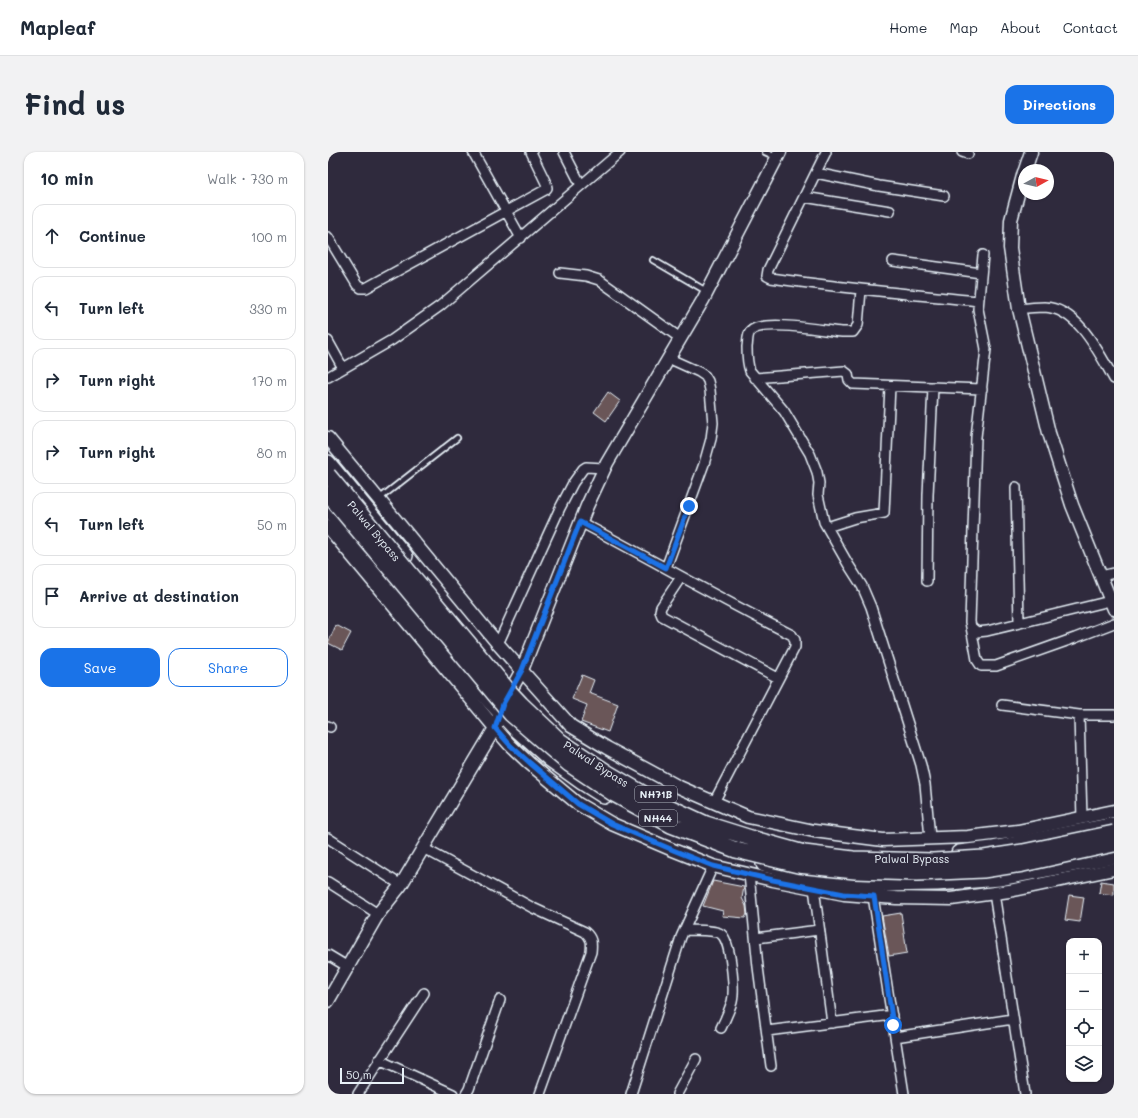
<!DOCTYPE html>
<meta charset="utf-8">
<style>
:root{--surface:#fff;--page:#f2f2f3;--text:#1f2937;--muted:#747a83;--line:#e0e1e3;--accent:#1a73e8}
body{margin:0;font-family:Mali,sans-serif;background:var(--page);color:var(--text)}
.controls{position:absolute;right:12px;bottom:12px;display:grid;overflow:hidden;border-radius:8px;box-shadow:0 1px 3px #0004}
.controls button{width:36px;height:36px;display:grid;place-items:center;padding:0;border:0;border-bottom:1px solid var(--line);background:var(--surface);color:var(--text);font:20px sans-serif}
.compass{position:absolute;left:690px;top:12px;width:36px;height:36px;border-radius:50%;background:var(--surface);box-shadow:0 1px 3px #0004;rotate:82deg}
.scale{position:absolute;left:12px;bottom:10px;width:64px;box-sizing:border-box;padding-left:4px;border:2px solid #e8f1f8;border-top:0;font-size:11px;line-height:14px;white-space:nowrap;color:#e8f1f8;-webkit-text-stroke:3px #2f2a3d;paint-order:stroke}
.stop{position:absolute;width:12px;height:12px;margin:-9px;border:3px solid #1a73e8;border-radius:50%;background:#fff}
.stop.end{background:#1a73e8;border-color:#fff;box-shadow:0 1px 4px #0008}
.list{margin:0;padding:0;list-style:none}
h2{display:flex;justify-content:space-between;align-items:center;height:52px;margin:0;padding:0 16px;font-size:17px}
h2 small{font-size:13px;font-weight:400;color:var(--muted)}
.list li{display:grid;grid-template-columns:26px 1fr auto;gap:12px;align-items:center;box-sizing:border-box;height:64px;margin:0 8px 8px;padding:0 8px;border:1px solid var(--line);border-radius:12px}
.list b{display:block;font-size:15px;white-space:nowrap}
.list em{font-size:13px;font-style:normal;color:var(--muted)}
.actions{display:flex;gap:8px;padding:12px 16px}
.actions a{flex:1;padding:9px 0;border:1px solid var(--accent);border-radius:12px;text-align:center;font-size:14px;color:var(--accent)}
.actions .main{background:var(--accent);color:#fff}
.icon{flex:none;width:22px;height:22px;fill:none;stroke:currentColor;stroke-width:2;stroke-linecap:round;stroke-linejoin:round}
.map{position:relative;flex:none;width:786px;height:942px;overflow:hidden;border-radius:12px}
header{display:flex;align-items:center;gap:24px;box-sizing:border-box;height:56px;padding:0 20px;background:var(--surface);border-bottom:1px solid var(--line)}
header strong{font-size:19px}
nav{display:flex;gap:22px;margin-inline-start:auto;font-size:14px}
.intro{display:flex;align-items:center;justify-content:space-between;box-sizing:border-box;height:96px;padding:0 24px}
h1{margin:0;font-size:28px}
.button{padding:10px 18px;border-radius:12px;background:var(--accent);color:#fff;font-size:14px;font-weight:700}
main{display:flex;gap:24px;padding:0 24px}
aside{flex:1;background:var(--surface);border-radius:12px;box-shadow:0 1px 3px #0004}
.map>svg:first-child{display:block}
.building{fill:#6b5759;stroke:#e8f1f8}
.lines{fill:none;stroke-linecap:round;stroke-linejoin:round}
.service-casing{stroke:#e8f1f8;stroke-width:8}
.minor-casing{stroke:#e8f1f8;stroke-width:12}
.tertiary-casing{stroke:#e8f1f8;stroke-width:15}
.trunk-casing{stroke:#e8f1f8;stroke-width:18}
.service{stroke:#2f2a3d;stroke-width:4.5}
.minor{stroke:#2f2a3d;stroke-width:9}
.tertiary{stroke:#2f2a3d;stroke-width:12}
.trunk{stroke:#2f2a3d;stroke-width:15}
.trunk-bridge-casing{stroke:#e8f1f8;stroke-width:18;stroke-linecap:butt}
.trunk-bridge{stroke:#2f2a3d;stroke-width:15}
.route{stroke:#1a73e8;stroke-width:5}
.labels{text-anchor:middle;stroke-width:3;stroke-linejoin:round;paint-order:stroke}
.shield{fill:#2f2a3d;stroke:#b0b5c0;stroke-width:1}
.shield-label{font-size:10px;font-weight:bold;fill:#e8f1f8}
.street-label{font-size:11px;fill:#e8f1f8;stroke:#2f2a3d}
</style>
<header>
<strong>Mapleaf</strong>
<nav><a>Home</a><a>Map</a><a>About</a><a>Contact</a></nav>
</header>
<div class="intro"><h1>Find us</h1><a class="button">Directions</a></div>
<main>
<aside>
<h2>10 min<small>Walk · 730 m</small></h2>
<ul class="list">
<li><svg class="icon" aria-label="ahead" viewBox="0 0 24 24"><path d="M12 20V5M6 11l6-6 6 6"/></svg><div><b>Continue</b></div><em>100 m</em></li>
<li><svg class="icon" aria-label="left" viewBox="0 0 24 24"><path d="M17 20v-9H6M10 6l-5 5 5 5"/></svg><div><b>Turn left</b></div><em>330 m</em></li>
<li><svg class="icon" aria-label="right" viewBox="0 0 24 24"><path d="M7 20v-9h11M14 6l5 5-5 5"/></svg><div><b>Turn right</b></div><em>170 m</em></li>
<li><svg class="icon" aria-label="right" viewBox="0 0 24 24"><path d="M7 20v-9h11M14 6l5 5-5 5"/></svg><div><b>Turn right</b></div><em>80 m</em></li>
<li><svg class="icon" aria-label="left" viewBox="0 0 24 24"><path d="M17 20v-9H6M10 6l-5 5 5 5"/></svg><div><b>Turn left</b></div><em>50 m</em></li>
<li><svg class="icon" aria-label="arrive" viewBox="0 0 24 24"><path d="M6 21V4h12l-3 4 3 4H6"/></svg><div><b>Arrive at destination</b></div></li>
</ul>
<div class="actions"><a class="main">Save</a><a>Share</a></div>
</aside>
<div class="map">
<svg width="786" height="942" viewBox="0 0 786 942">
<rect width="100%" height="100%" fill="#2f2a3d"/>
<filter id="ink" filterUnits="userSpaceOnUse"><feTurbulence type="fractalNoise" baseFrequency=".025" numOctaves="2"/><feDisplacementMap in="SourceGraphic" scale="8" xChannelSelector="R" yChannelSelector="G"/><feConvolveMatrix kernelMatrix="1 2 1 2 8 2 1 2 1" color-interpolation-filters="sRGB"/></filter>
<g filter="url(#ink)">
<path class="building" d="M280,240L292,249L278,269L266,260Z
M8,473L23,481L14,498L0,491Z
M254,523L266,528L261,541L290,552L280,580L253,570L259,553L244,547Z
M385,729L416,735L414,746L418,754L419,762L417,766L394,764L395,759L375,754Z
M773,729L786,731V743L771,741Z
M741,743L756,745L752,770L737,768Z
M573,761L579,801L561,804L554,764Z"/>
<g class="lines">
<defs>
<path id="service" d="M437,0L448,5
M325,108L378,139
M51,347L129,286"/>
<path id="minor" d="M145,0L193,86
M236,0L253,33
M498,0L440,118L439,124L443,126C512,136 581,142 650,149
M634,0L640,2
M488,21L551,34L616,44
M476,45L562,59
M0,85L29,133L33,136H38L217,38L219,36L218,31L203,0
M655,103L650,157L658,197L648,285L642,470L643,475L649,480L659,479L782,449
M565,109L653,121
M232,121L258,124L271,128L352,186
M533,138L530,173L525,180H514C497,179 432,166 422,180C419,184 420,190 419,195C419,204 419,211 422,219L456,259L482,302L489,320L491,331L490,343L496,370L520,412L534,434L543,455L593,613L597,632L602,686
M691,157C699,156 708,155 716,155C750,156 771,201 786,227
M0,189L15,216
M0,225L64,188L112,154L292,0
M427,226L516,219L520,222L521,228L525,232L654,237
M688,335L691,471
M252,370C323,407 392,447 464,483L467,488V495L386,650
M499,375L527,366L556,361L562,234
M338,416L376,312L383,287L385,271L382,238L380,229L377,224L371,220L340,206
M773,424L786,421
M353,425L333,455L332,459L334,464L450,526
M599,429L600,343L605,235
M643,475L649,508L653,514H668L747,486L786,471
M170,492L232,356L245,331L255,317L258,315L276,316
M674,553L751,563H786
M751,563L754,666
M0,574L2,575
M0,686L73,733
M95,696L205,756L257,780C264,786 264,791 263,800L212,942
M421,722L430,815L443,914
M0,730L50,762
M486,736L504,871
M666,741L697,942
M545,744L576,942
M356,778C365,779 385,777 393,782C403,789 407,838 404,850C401,859 397,868 393,876
M428,786L491,778
M0,803L20,815
M439,879L564,863
M567,885L685,867
M51,908L125,942
M30,942L96,841
M138,942L141,937L172,848
M303,942L353,785L385,714
M349,942L368,907"/>
<path id="tertiary" d="M697,18L703,0
M696,20L683,68L682,96L691,157L721,281L744,353L786,457
M0,286L170,492L243,574L279,596L351,635L420,665L486,679L555,688L640,685L690,679L786,659
M0,375L167,576L182,593L201,611L250,652L284,672L345,698L385,714L445,728L516,742L568,746L623,747L681,739L786,717
M0,849L50,762L73,733L167,576L175,552L194,518L259,354L279,311L375,148L452,0"/>
<path id="trunk" d="M0,311L77,404
M0,356L145,531L187,576L222,607L254,630L276,644
M631,701L664,697L786,673
M436,712L486,725L520,731L553,732L609,731L672,726L786,704"/>
</defs>
<use href="#service" class="service-casing"/>
<use href="#minor" class="minor-casing"/>
<use href="#tertiary" class="tertiary-casing"/>
<use href="#trunk" class="trunk-casing"/>
<use href="#service" class="service"/>
<use href="#minor" class="minor"/>
<use href="#tertiary" class="tertiary"/>
<use href="#trunk" class="trunk"/>
<defs>
<path id="trunk-bridge" d="M0,323L179,537L193,552L232,589L280,621L326,648L378,672L426,687L476,701L525,707L605,709L656,706L695,700L786,681
M0,342L183,562L241,612L286,642L343,673L408,698L470,713L527,719L589,721L655,718L695,712L786,692"/>
</defs>
<use href="#trunk-bridge" class="trunk-bridge-casing"/>
<use href="#trunk-bridge" class="trunk-bridge"/>
</g>
</g>
<g class="lines" filter="url(#ink)">
<path class="route" d="M361,354L338,416L252,370L194,518L175,552L167,576L182,593L202,611L250,652L284,672L345,698L385,714L445,728L516,742L546,744L565,873"/>
</g>
<g class="labels">
<g class="shield">
<rect x="307" y="634" width="42" height="16" rx="3"/>
<rect x="311" y="658" width="38" height="16" rx="3"/>
</g>
<g class="shield-label">
<text x="328" y="646">NH71B</text>
<text x="330" y="670">NH44</text>
</g>
<g class="street-label">
<text transform="translate(46 379) rotate(50)" y="4">Palwal Bypass</text>
<text transform="translate(268 612) rotate(33)" y="4">Palwal Bypass</text>
<text x="584" y="711">Palwal Bypass</text>
</g>
</g>
</svg>
<div class="controls">
<button>+</button>
<button>−</button>
<button><svg class="icon" aria-label="locate" viewBox="0 0 24 24"><circle cx="12" cy="12" r="6"/><path d="M12 2v4M12 18v4M2 12h4M18 12h4"/></svg></button>
<button><svg class="icon" aria-label="layers" viewBox="0 0 24 24"><path d="M12 4l9 5-9 5-9-5zM3 14l9 5 9-5"/></svg></button>
</div>
<svg class="compass" viewBox="-18 -18 36 36"><path d="M0-13l5 13h-10z" fill="#e53935"/><path d="M0 13l5-13h-10z" fill="#747a83"/></svg>
<div class="scale">50 m</div>
<div class="stop" style="left:565px;top:873px"></div>
<div class="stop end" style="left:361px;top:354px"></div>
</div>
</main>
